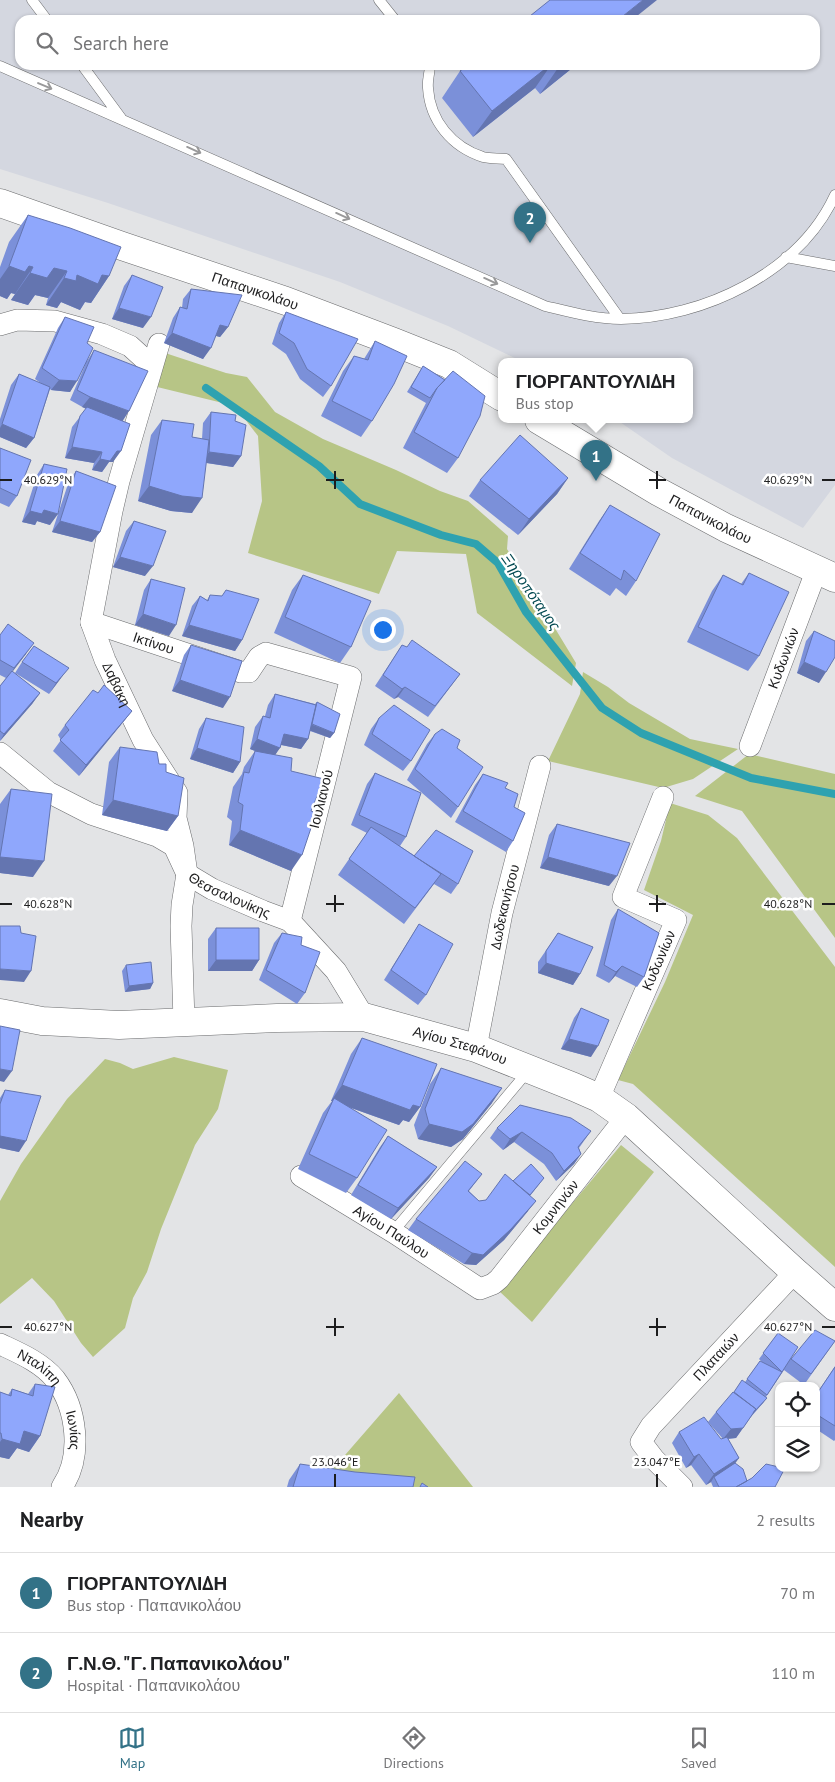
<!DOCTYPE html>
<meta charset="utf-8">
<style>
:root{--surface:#fff;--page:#f6f6f6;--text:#202124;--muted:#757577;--line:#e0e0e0;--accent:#337287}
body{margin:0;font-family:"PT Sans",sans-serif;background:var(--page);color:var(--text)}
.controls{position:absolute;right:15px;bottom:15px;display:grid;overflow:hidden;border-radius:10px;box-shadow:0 1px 4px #0004}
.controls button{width:45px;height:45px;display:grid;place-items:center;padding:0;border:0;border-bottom:1px solid var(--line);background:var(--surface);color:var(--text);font:25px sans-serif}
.you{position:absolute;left:382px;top:629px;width:18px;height:18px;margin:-12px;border:4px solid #fff;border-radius:50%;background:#1a73e8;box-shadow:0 0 0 8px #1a73e833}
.badge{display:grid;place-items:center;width:32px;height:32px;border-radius:50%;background:var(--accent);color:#fff;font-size:16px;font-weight:700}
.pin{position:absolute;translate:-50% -41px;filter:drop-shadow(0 1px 2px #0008)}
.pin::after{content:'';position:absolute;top:26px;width:18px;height:15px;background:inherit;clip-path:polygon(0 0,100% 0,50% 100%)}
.popup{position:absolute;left:498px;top:358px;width:195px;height:65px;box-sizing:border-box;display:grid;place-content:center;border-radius:10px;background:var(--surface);filter:drop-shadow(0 1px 4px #0005);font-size:16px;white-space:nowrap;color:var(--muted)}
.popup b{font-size:19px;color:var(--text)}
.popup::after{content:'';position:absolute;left:50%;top:100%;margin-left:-10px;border:10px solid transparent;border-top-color:var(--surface)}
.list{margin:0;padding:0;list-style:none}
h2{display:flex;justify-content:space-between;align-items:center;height:65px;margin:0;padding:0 20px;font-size:21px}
h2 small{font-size:16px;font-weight:400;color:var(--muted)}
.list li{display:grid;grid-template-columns:32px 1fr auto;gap:15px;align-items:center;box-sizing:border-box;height:80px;padding:0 20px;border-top:1px solid var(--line)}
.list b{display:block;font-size:19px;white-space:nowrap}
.list p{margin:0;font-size:16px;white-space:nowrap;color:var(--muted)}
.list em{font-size:16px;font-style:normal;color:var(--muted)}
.icon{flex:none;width:28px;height:28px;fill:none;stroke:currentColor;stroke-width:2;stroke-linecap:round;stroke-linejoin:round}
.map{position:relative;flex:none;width:835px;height:1487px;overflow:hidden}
.search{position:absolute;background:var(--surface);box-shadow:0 1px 4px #0004;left:15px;right:15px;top:15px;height:55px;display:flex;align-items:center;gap:12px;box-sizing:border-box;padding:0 18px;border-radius:15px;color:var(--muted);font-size:19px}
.sheet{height:225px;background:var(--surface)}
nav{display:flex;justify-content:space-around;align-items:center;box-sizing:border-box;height:70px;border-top:1px solid var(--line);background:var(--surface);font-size:14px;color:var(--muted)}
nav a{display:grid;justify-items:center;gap:2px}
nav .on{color:var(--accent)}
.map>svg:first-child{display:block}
.built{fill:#d4d7e0;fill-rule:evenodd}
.green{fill:#b7c586}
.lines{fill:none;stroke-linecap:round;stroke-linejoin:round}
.stream{stroke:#2ea2b0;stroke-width:8}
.lane-casing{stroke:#6a6b6d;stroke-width:11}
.street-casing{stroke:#6a6b6d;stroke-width:22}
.secondary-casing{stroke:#6a6b6d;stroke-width:29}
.lane{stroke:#fff;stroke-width:10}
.street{stroke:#fff;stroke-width:21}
.secondary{stroke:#fff;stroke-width:28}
.wall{fill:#7b90d9}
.shaded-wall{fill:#6475b0}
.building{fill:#8fa7fc;stroke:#6475b0}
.oneway{stroke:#99999a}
.ticks{fill:none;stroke:#1d1d1e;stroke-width:2}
.labels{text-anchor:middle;stroke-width:5;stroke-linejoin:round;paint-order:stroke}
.street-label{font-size:14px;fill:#1d1d1e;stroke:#fff}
.water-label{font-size:15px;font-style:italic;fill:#044a52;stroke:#fff}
.ticks-label{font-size:12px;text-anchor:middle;fill:#1d1d1e;stroke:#fff;stroke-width:5;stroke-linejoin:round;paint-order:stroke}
</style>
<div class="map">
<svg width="835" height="1487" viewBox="0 0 835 1487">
<rect width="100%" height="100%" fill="#e3e4e6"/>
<path class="built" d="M0,0H835V485L803,528L672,458L617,420H690V362H523L448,326L340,282L108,203L0,169ZM20,20H815V65H20Z"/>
<path class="green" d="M159,351L226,373L247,377L275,412L323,439L396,470L440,491L468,501L508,536L507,549L576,663L572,686L477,613L466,554L397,551L379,594L248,553L262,501L258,436L235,406L149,385Z
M583,672L608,687L629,703L690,739L738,749L693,779L663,788L548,761L580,694Z
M749,754L835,774V938L742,811L695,796Z
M670,803L708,815L737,838L835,967V1267L633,1084L618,1080L665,982L693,915L644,890L661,841Z
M174,1057L228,1070L218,1109L195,1145L161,1229L147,1272L133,1298L125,1328L93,1357L81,1343L54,1301L32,1278L0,1304V1201L21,1164L67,1099L105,1059L120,1063L133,1069Z
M621,1145L654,1172L532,1322L499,1291Z
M399,1393L473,1487H371L332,1470Z"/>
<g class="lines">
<path class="stream" d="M206,388L319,466L360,504L441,535L476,544L498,563L526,612L602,708L641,733L751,778L835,794"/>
<defs>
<path id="lane" d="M32,0L47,20
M379,0L395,20
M82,65L121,118
M430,65C430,72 427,80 428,88C430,121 452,147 483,157C490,159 499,158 506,159L620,319
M0,66L545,306C570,312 595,319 621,319C703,318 799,273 835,195
M786,257L835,266
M393,1232L529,1070"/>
<g id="street">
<path d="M0,325L17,320L55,321L102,334L130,346L152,366"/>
<path id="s1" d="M159,344L119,481L112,511L91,622L105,660L143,740L177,793L176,818L183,846L187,874L182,905L181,926L184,1021"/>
<path id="s2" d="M91,622L241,672H249L259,657L266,653L351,677L290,921"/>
<path id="s3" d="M750,746L817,569"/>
<path id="s4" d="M0,753L48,792L91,814L157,836L174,846L187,874L212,889L263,911L290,921L336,971L364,1017"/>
<path id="s5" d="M476,1048L502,913L540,766"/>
<path id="s6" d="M599,1098L676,920L623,897L663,797"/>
<path id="s7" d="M301,1176L393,1232L480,1289L493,1284L499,1279L626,1117"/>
<path id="s8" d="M0,1344C19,1353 41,1362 55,1379C77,1408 83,1456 62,1487"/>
<path id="s9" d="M682,1487L654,1459L641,1442L651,1426L795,1272"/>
</g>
<g id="secondary">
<path id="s10" d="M0,203L122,246L286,301L394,342L449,364L502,397"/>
<path id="s11" d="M539,420L659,492L726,528L835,578"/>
<path id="s12" d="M0,1013L42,1021L119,1025L277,1018L364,1017L476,1048L574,1087L599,1098L626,1117L795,1272L835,1307"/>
</g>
</defs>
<use href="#lane" class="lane-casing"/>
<use href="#street" class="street-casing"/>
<use href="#secondary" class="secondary-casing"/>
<use href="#lane" class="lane"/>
<use href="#street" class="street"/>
<use href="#secondary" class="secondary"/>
</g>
<path class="wall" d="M468,65H576L540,94L535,88L473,137L442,98L460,71Z
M28,215L109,276L91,303L85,302L80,310L61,302L57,308L46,305L48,298L35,295L28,305L11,300L15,294L11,293L7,299L0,296V267L9,242Z
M132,275L143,328L112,319L124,286Z
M191,289L228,327L220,337L216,336L203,359L164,343L173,318L180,307L182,308L183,299Z
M286,312L331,386L323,397L300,379L286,354L272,344L279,323Z
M65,317L87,343V361L94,350L122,421L113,462H109L102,472L92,470L94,463L65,458L72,427L86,409L70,400L86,363L70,392L51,390L50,389L34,438L26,448L0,437V419L11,385L19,374L42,384L35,379L58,328Z
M375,341L372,421L361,437L321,416L343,371L354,356L364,359Z
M423,366L445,380L458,458L447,473L403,448L426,403L407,392Z
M211,412L235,421L241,456L233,467L206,463L192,513L171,511L138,501L151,435L162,420L192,437L202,439L203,423Z
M0,448L17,496L9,507L0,503Z
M44,464L50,525L37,521L35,525L22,522L37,475Z
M76,471L100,532L92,542L52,532L69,481Z
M568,478L557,494L518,535L469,496L480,480Z
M610,505L636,581L626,596L616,588L610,596L569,569L599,521Z
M134,521L145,576L113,567L126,531Z
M749,573L759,656L748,671L687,642L712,591L723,575L741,584Z
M303,575L351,647L340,663L274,633L292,590Z
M151,579L169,636L135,625L144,590Z
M210,595L242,640L235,651L182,636L192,606L200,596L207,600Z
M814,631L819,683L797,673L806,641Z
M0,635L26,654L12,671L40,693L32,704L0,741V686L6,678L0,675Z
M191,645L223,708L172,691L184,655Z
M402,645L460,674L428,717L398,697L394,699L375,686Z
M22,662L61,678L49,694L15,673Z
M275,694L315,704L317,702L334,733L330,738L310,731L308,739L301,749L281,745L275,755L291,771L311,811L291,871L229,845L232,821L227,817L233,787L242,774L244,767L255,751L250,749L255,727L263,716H265L268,705Z
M132,711L124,721L79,776L53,751L61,740L58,735L65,725Z
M206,718L240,762L233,773L190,759L199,729Z
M379,718L411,761L403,771L364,745L371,729Z
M435,734L457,748L458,807L451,818L407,780L427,744Z
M120,747L159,764L166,772L178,816L167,831L102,815L109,762Z
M375,773L406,837L400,846L458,884L451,894L434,884L404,924L338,875L367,833L351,825L367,784Z
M483,774L505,788L514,807L513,841L506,852L455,822L475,785Z
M11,789L33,877L0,873V804Z
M557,824L609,886L540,868L549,835Z
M618,909L644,977L637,987L615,976L609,983L596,976L611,920Z
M419,924L426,995L418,1005L384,980Z
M216,928L259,960L252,971H208V939Z
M282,933L301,945L305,993L297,1004L259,980L274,943Z
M558,933L580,974L573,985L538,973V962Z
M126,965L153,983L150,989L125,992L122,971Z
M581,1008L591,1057L561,1049L574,1018Z
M362,1038L420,1107L409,1122L403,1120L399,1125L351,1108L357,1178L346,1193L298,1169L323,1113L332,1101H331L351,1054Z
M441,1068L492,1103L463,1139L451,1147L418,1139L414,1125L430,1084Z
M5,1090L19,1152L0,1148V1098Z
M497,1128L591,1131L579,1148L581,1154L574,1164L556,1181L544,1164L514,1142L503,1150L490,1138Z
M388,1136L437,1167L429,1178L391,1219L351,1195L380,1147Z
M482,1174L469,1191L479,1201L486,1200L513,1181L544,1178L530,1196L528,1211L504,1240L476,1265L464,1264L408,1230L416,1219Z
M778,1333L791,1359L835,1341L804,1385L784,1370L766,1397L763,1403L750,1418L736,1438L728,1439L739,1458L735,1463L747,1481L775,1487H713L711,1482L706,1485L691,1465L686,1468L672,1443L679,1432L721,1439H723L708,1422L716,1412L745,1382L760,1361L763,1363L759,1359Z
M835,1366V1440L834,1441L816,1429V1395Z
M35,1384L40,1436L29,1452L17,1448L9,1459L0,1457V1392L8,1395L12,1389L28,1394Z
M300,1464L413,1487H287L289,1480Z"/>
<path class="shaded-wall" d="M643,0H657L632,20H618Z
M550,65H551L535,88L473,137L492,111Z
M562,65H576L540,94L558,68Z
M9,266H29L33,267L15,294L11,293L7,299L0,296V279Z
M54,268L67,271L48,298L35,295L28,305L11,300L30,273Z
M77,275H102L109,276L91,303L85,302L80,310L61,302L57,308L46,305L64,278Z
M119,308L151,317L143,328L112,319Z
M220,325L228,327L220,337L213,335Z
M172,333L211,348L203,359L164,343Z
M59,380L77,381L70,392L51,390Z
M90,397L129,411L122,422L82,407Z
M2,424L34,438L26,448L0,437V428Z
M72,447L102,452L94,463L65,458Z
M117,451H121L113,462H109L102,472L92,470L100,459Z
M209,452L241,456L233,467L201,462Z
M568,478L557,494L518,535L529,519Z
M149,486L202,498L192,513L171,511L138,501Z
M44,510L58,514L50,525L37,521L35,525L22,522L30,511Z
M60,521L100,532L92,542L52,532Z
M120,557L153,566L145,576L113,567Z
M143,614L176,625L169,636L135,625Z
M189,625L242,640L235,651L182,636Z
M34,643L26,654L7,679L14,668Z
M804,662L826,672L819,683L797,673Z
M69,668L61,678L49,694L56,683Z
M180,680L230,697L223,708L172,691Z
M405,687L398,697L394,699L402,689Z
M40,693L32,704L0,741L4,734Z
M132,711L124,721L79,776L86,765Z
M310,724L334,733L330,738L306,729Z
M284,734L308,739L301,749L277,744Z
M257,739L280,748L273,758L250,749Z
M197,748L240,762L233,773L190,759Z
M113,800L178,816L167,831L102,815Z
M240,830L302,855L291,871L229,845Z
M0,857L44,861L33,877L0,873Z
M548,857L617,876L609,886L540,868Z
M216,960H259L252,971H208Z
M546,963L580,974L573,985L538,973Z
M622,966L615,976L609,983L616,972Z
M0,969L31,971L24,982L0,980Z
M153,983L150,989L125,992L129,986Z
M569,1039L598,1046L591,1057L561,1049Z
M0,1069L12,1071L4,1082L0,1081Z
M342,1085L413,1105L420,1107L409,1122L403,1120L399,1125L332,1101L334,1098L332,1101H331Z
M502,1088L492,1103L463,1139L451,1147L418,1139L429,1124Z
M522,1132L514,1142L503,1150L510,1139Z
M0,1136L26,1141L19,1152L0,1148Z
M581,1154L574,1164L556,1181L564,1171Z
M437,1167L429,1178L391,1219L398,1208Z
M536,1201L528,1211L504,1240L476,1265L464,1264L472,1253Z
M767,1398L763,1403L748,1419L752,1414Z
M743,1428L736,1438L723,1439L731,1429Z
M24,1431L40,1436L29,1452L17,1448L9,1459L0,1457V1442L2,1439Z
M699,1454L691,1465L686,1468L694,1457Z
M739,1458L731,1469L714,1477L711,1482L706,1485L714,1474Z"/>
<path class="building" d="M550,0H643L618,20H525Z
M468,65H550L492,111L460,71Z
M28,215L70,228L121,247L109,276L102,275L98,284L77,275L76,281L64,278L67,271L54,268L47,278L30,273L33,267L29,266L25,272L9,266Z
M132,275L163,287L151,317L119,308Z
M191,289L242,295L228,327L220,325L211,348L172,333L180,307L187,309Z
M286,312L358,339L331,386L307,369L294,343L279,333Z
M65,317L94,327L87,343L93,348L77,381L59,380L42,368Z
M375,341L407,356L394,384L372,421L332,401L354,356L368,360Z
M94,350L148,371L129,411L90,397L77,390Z
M423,366L445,380L437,388L430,398L411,387Z
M453,371L485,396L480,416L458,458L414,432L437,388Z
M19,374L50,387L34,438L2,424Z
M87,407L130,424L121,451H117L110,461L100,459L102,452L72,447L80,416Z
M211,412L236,415L235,421L246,425L241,456L209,452Z
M162,420L194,424L192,437L209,440L202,498L182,496L149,486Z
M520,435L568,478L529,519L480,480Z
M0,448L31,460L17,496L0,488Z
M44,464L67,469L58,514L44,510L42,514L30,511Z
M76,471L116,486L100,532L60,521Z
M610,505L660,534L636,581L624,570L621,580L580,553Z
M134,521L166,531L153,566L120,557Z
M749,573L789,592L759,656L698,627L723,575L743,585Z
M303,575L371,601L351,647L285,617Z
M151,579L185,588L176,625L143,614Z
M226,590L259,599L242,640L189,625L200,596L208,601L210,595L222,596Z
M8,624L34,643L14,668L0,660V635Z
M814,631L835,641V657L826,672L804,662Z
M412,640L460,674L435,706L405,687L402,689L383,675L402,645L407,647Z
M191,645L242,661L230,697L180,680Z
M34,646L69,668L56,683L22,662Z
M12,671L40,693L4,734L0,731V686Z
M104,685L132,711L86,765L60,740L69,730L65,725L93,690L98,693Z
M275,694L316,705L308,739L284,734L280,748L257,739L263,716L270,718Z
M317,702L340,714L334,733L312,724Z
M394,705L430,730L411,761L372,734L379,718Z
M206,718L244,727L240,762L197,748Z
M442,729L460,740L457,748L483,767L458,807L415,769L435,734Z
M120,747L157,752L159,764H166V772L184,778L178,816L113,800Z
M255,751L292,758L291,771L324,779L311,811L316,813L302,855L240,830L243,805L238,802L244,772L249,773Z
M375,773L421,793L406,837L359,815Z
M483,774L508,783L505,788L518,794L514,807L525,813L513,841L463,811Z
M11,789L52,794L44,861L0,857Z
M557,824L630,843L617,876L548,857Z
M371,827L441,874L415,908L349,859Z
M436,830L473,851L458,884L414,856Z
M618,909L659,933L644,977L622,966L616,972L604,965Z
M419,924L453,944L426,995L391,970Z
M0,926H20L21,933L36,936L31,971L0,969Z
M216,928H259V960H216Z
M282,933L302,937L301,945L320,952L305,993L266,970Z
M558,933L593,947L580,974L546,963V951Z
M151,962L153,983L129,986L126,965Z
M581,1008L609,1020L598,1046L569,1039Z
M0,1026L20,1030L12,1071L0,1069Z
M362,1038L437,1064L420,1107L413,1105L410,1110L342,1085Z
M441,1068L502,1088L473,1124L462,1132L429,1124L425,1109Z
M5,1090L41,1096L26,1141L0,1136V1104Z
M334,1098L387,1130L357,1178L309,1154Z
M520,1105L571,1118L591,1131L578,1147L581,1154L564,1171L552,1153L522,1132L510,1139L497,1128Z
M388,1136L437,1167L398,1208L358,1185Z
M465,1161L482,1174L468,1191L479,1201L486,1200L505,1174L536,1201L511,1229L483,1255L472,1253L416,1219Z
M531,1164L544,1178L530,1195L513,1181Z
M815,1330L835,1341L811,1374L791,1359Z
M778,1333L798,1347L782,1372L763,1353Z
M760,1361L782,1372L767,1395L747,1379Z
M835,1367V1426L816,1414V1395Z
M742,1380L767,1398L753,1413L756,1409L734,1392Z
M35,1384L55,1387L40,1436L24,1431L20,1444L2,1439L1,1433H0V1392L11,1396L12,1389L33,1396Z
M733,1392L756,1409L743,1428L731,1429L716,1412Z
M704,1417L721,1439L727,1437L739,1458L714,1474L699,1454L694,1457L679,1432Z
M735,1463L743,1469L747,1481L736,1487H719L714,1477Z
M300,1464L355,1472L415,1477L413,1487H293Z
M766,1464L779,1467V1468H785L775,1487H736L752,1478Z
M422,1483L428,1487H420Z"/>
<defs><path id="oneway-shaft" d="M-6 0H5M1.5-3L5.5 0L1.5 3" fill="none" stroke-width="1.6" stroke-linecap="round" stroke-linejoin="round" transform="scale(1.25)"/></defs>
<g class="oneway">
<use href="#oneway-shaft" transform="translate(45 86) rotate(23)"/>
<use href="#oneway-shaft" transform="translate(194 150) rotate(24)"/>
<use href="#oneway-shaft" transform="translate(343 216) rotate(24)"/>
<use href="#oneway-shaft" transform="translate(491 281) rotate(24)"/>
</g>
<path class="ticks" d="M335,471V489M657,471V489M0,480H12M326,480H344M649,480H666M822,480H835M335,895V912M657,895V912M0,904H12M326,904H344M649,904H666M822,904H835M335,1318V1336M657,1318V1336M0,1327H12M326,1327H344M649,1327H666M822,1327H835M335,1474V1487M657,1474V1487"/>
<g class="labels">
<g class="street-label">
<text dy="5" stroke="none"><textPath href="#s10" startOffset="270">Παπανικολάου</textPath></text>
<text dy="5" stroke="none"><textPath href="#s11" startOffset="198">Παπανικολάου</textPath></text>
<text dy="5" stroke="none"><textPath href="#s2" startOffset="66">Ικτίνου</textPath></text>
<text dy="5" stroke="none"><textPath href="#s3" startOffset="94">Κυδωνιών</textPath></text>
<text dy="5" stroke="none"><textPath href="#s1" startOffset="354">Δαβάκη</textPath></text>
<text transform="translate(321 799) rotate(-76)" y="5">Ιουλιανού</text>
<text dy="5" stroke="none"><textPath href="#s4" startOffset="278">Θεσσαλονίκης</textPath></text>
<text dy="5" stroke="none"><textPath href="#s5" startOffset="144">Δωδεκανήσου</textPath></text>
<text dy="5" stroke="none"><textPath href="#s6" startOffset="150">Κυδωνίων</textPath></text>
<text dy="5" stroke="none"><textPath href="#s12" startOffset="465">Αγίου Στεφάνου</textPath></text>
<text dy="5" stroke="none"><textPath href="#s7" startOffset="325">Κομνηνών</textPath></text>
<text dy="5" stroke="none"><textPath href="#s7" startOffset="106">Αγίου Παύλου</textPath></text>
<text dy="5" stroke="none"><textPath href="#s9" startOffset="175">Πλαταιών</textPath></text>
<text dy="5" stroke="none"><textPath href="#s8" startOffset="46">Νταλίπη</textPath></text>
<text dy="5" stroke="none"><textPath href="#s8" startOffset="121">Ιωνίας</textPath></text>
</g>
<g class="water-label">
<text transform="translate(531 592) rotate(55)" y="5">Ξηροπόταμος</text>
</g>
</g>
<g class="ticks-label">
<text x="48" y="484">40.629°N</text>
<text x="788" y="484">40.629°N</text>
<text x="48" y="908">40.628°N</text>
<text x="788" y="908">40.628°N</text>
<text x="48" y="1331">40.627°N</text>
<text x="788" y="1331">40.627°N</text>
<text x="335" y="1466">23.046°E</text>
<text x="657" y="1466">23.047°E</text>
</g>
</svg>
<div class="controls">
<button><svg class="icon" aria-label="locate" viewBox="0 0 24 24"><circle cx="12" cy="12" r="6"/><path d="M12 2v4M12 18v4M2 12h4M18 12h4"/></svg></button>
<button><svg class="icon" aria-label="layers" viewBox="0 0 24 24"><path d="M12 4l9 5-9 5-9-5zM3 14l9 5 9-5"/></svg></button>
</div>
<div class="you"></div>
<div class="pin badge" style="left:596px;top:481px">1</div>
<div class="popup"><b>ΓΙΟΡΓΑΝΤΟΥΛΙΔΗ</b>Bus stop</div>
<div class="pin badge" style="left:530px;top:243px">2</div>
<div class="search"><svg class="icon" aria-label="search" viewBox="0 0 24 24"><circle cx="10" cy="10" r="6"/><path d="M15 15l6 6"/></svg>Search here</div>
</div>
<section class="sheet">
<h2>Nearby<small>2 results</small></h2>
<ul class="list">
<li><span class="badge">1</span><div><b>ΓΙΟΡΓΑΝΤΟΥΛΙΔΗ</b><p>Bus stop · Παπανικολάου</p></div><em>70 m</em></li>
<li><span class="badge">2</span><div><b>Γ.Ν.Θ. &quot;Γ. Παπανικολάου&quot;</b><p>Hospital · Παπανικολάου</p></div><em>110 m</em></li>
</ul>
</section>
<nav>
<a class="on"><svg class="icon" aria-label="map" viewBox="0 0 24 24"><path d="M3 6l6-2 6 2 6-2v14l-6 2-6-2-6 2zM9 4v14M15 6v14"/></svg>Map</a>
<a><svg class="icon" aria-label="directions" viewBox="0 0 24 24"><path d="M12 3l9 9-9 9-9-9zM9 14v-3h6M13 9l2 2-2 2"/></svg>Directions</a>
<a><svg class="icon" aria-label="saved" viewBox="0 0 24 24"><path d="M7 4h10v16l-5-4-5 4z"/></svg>Saved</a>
</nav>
